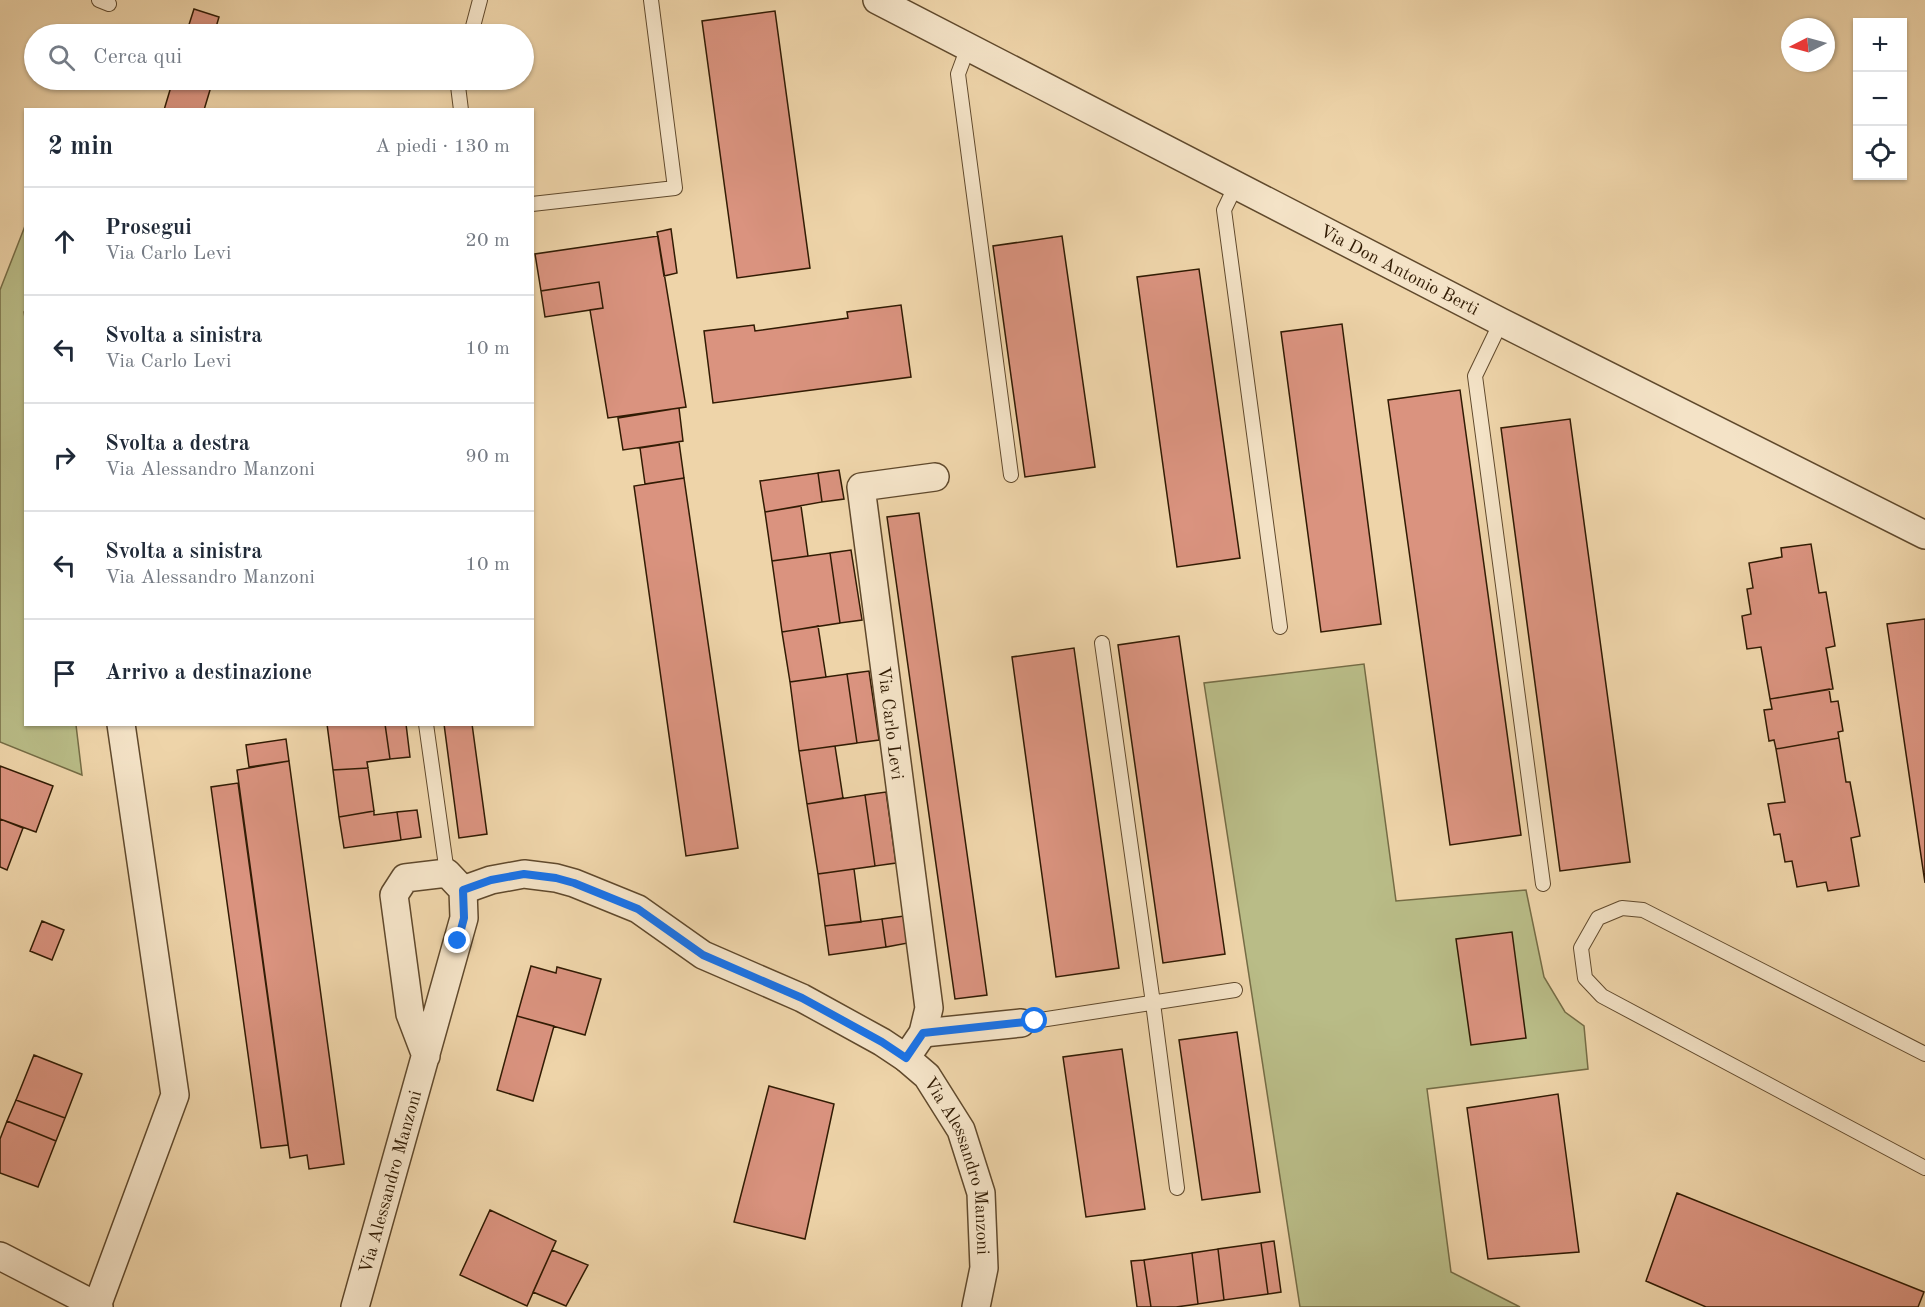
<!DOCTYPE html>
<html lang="it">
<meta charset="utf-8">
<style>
:root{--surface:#fff;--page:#f6f6f7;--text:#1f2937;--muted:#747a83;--line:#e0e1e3}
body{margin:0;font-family:"Old Standard TT",serif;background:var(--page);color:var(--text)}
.controls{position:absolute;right:18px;top:18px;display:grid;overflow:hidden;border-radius:0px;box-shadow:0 2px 4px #0004}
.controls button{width:54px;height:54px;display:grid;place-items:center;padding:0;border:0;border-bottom:2px solid var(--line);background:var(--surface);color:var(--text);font:30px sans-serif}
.compass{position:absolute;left:1781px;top:18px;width:54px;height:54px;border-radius:50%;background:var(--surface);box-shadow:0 2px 4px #0004;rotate:264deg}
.stop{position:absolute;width:18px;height:18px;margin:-14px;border:4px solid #1a73e8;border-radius:50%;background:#fff}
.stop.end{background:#1a73e8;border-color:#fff;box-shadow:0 2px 6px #0008}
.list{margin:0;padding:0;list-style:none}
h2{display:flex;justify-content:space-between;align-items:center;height:78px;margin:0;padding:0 24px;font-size:26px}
h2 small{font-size:20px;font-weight:400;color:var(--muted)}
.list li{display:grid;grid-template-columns:39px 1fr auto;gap:18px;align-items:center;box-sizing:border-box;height:108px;padding:0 24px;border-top:2px solid var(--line)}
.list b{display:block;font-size:22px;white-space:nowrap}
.list p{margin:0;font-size:20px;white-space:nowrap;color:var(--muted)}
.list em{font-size:20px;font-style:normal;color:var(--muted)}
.icon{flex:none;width:33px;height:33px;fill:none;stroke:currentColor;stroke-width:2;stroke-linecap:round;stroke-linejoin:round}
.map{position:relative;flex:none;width:1925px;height:1307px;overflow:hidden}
.search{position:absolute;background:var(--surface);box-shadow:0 2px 4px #0004;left:24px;top:24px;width:510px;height:66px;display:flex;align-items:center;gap:15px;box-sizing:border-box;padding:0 21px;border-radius:33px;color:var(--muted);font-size:22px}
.panel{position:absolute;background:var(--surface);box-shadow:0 2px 4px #0004;left:24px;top:108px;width:510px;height:618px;border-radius:0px}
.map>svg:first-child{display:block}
.green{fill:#b9bc87;stroke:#756c45;stroke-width:1.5}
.building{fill:#da937f;stroke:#311b03;stroke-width:1.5}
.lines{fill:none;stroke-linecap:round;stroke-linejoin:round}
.service-casing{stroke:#60492c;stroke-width:16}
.minor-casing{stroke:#60492c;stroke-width:30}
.service{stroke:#f4e3c7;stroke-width:14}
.minor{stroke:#f4e3c7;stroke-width:27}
.route{stroke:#1a73e8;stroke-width:8}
.labels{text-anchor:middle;stroke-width:5;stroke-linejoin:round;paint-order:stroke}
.street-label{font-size:18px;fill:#311b03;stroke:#f4e3c7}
</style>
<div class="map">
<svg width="1925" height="1307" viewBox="0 0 1925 1307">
<rect width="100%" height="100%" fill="#eed4a9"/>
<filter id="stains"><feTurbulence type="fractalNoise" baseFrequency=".00333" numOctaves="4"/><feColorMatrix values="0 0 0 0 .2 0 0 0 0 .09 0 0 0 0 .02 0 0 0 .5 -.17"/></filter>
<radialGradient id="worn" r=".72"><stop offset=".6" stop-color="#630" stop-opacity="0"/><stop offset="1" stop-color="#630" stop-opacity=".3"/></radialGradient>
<path class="green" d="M25,226L26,311L24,312L26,324V724L76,725L82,775L0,742V290Z
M1364,664L1396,901L1526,890L1544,977L1565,1012L1584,1026L1588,1069L1427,1089L1451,1272L1520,1307H1300L1204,683Z"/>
<path class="building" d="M194,9L219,17L214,34H186Z
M775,11L810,268L737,278L702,21Z
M173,80H213L204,110H164Z
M671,229L677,273L664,276L657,232Z
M658,236L686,407L608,418L590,310L603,308L599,282L541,291L535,254Z
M1062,236L1095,467L1025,477L993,246Z
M1199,269L1240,558L1177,567L1137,277Z
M599,282L603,308L545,317L541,291Z
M901,305L911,377L713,403L704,331L754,325L755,331L848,318L847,312Z
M1342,324L1381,624L1321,632L1281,332Z
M1460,390L1521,835L1450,845L1388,400Z
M679,408L683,441L623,450L618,418Z
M1570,419L1630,862L1560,871L1501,428Z
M679,442L684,478L645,484L640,448Z
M839,470L844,499L822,502L818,473Z
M818,473L822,502L765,512L760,481Z
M684,478L738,848L686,856L634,486Z
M801,506L808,556L772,561L765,512Z
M919,513L987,995L955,999L887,517Z
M1811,544L1819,593L1826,592L1835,646L1826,648L1833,689L1770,699L1761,647L1747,649L1742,616L1751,614L1747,589L1753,588L1749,563L1782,557L1781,548Z
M851,550L862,620L840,623L830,553Z
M830,553L840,623L782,632L772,561Z
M1925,619V883L1887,624Z
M818,626L826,677L790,682L782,632Z
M1179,636L1225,954L1163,963L1118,645Z
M1074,648L1119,968L1056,977L1012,657Z
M869,671L879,740L857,743L847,674Z
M847,674L857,743L799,751L790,682Z
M1829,689L1831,702L1838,701L1843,731L1838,732L1839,738L1776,749L1774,740L1769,741L1764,710L1772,709L1770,699Z
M327,724H385L390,759L367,762L368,768L333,770Z
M385,724H406L410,757L390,759Z
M444,724H472L487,834L459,838Z
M1839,738L1846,782H1850L1860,836L1851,838L1859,886L1828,891L1826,882L1797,887L1792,861L1785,862L1780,834L1774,835L1768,804L1785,802L1776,749Z
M286,739L289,761L249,767L246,745Z
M835,746L843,798L807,804L799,751Z
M289,761L344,1164L309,1169L307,1155L290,1158L237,770Z
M0,766L53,786L36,832L0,819Z
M368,768L374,811L339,817L333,770Z
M238,783L288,1145L261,1148L211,787Z
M886,792L896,863L875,866L865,795Z
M865,795L875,866L818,874L807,804Z
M417,810L421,837L401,840L397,812Z
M374,811V815L397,812L401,840L344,848L339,817Z
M0,819L23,828L7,870L0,867Z
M854,869L861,922L825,926L818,874Z
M904,916L908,943L886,947L882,919Z
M882,919L886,947L829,955L825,926Z
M42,921L64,930L52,960L30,951Z
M1512,932L1526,1038L1471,1045L1456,939Z
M531,966L556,973L557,967L601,979L585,1035L517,1016Z
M517,1016L554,1026L533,1101L497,1090Z
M1237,1032L1260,1192L1202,1200L1179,1040Z
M1122,1049L1145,1209L1086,1217L1063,1057Z
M34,1055L82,1074L65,1118L16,1100Z
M769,1086L834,1104L805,1239L734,1222Z
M1558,1094L1579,1252L1488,1259L1467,1108Z
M16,1100L65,1118L56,1141L7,1121Z
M7,1121L56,1141L38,1187L0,1173V1139Z
M1677,1193L1924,1292L1918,1307H1706L1646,1281Z
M490,1210L556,1241L527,1306L460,1275Z
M1274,1241L1281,1292L1268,1294L1261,1243Z
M1261,1243L1268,1294L1224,1300L1218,1249Z
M1218,1249L1224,1300L1198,1304L1192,1253Z
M552,1250L588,1265L566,1306L533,1292Z
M1192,1253L1198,1304L1176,1307H1151L1144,1260Z
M1144,1260L1151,1307H1137L1131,1261Z"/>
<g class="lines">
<defs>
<path id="service" d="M99,0L109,4
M471,34L480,0
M968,47L958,74L1011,475
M459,80L458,86L461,110
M1236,185L1224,210L1280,627
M532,204L675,188L651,0
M1501,322L1475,376L1543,884
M1102,643L1153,1003L1177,1188
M426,724L447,873
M1021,1023L1235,990
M1925,1054L1643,910L1622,908L1598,918L1581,948L1585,978L1602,996L1925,1168"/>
<g id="minor">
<path id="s1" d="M877,0L1501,322L1925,535"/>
<path id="s2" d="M463,890L491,880L524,874L556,878L574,883L638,909L703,955L802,998L882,1042L906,1058L927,1076L961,1130L981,1193L984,1268L976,1307"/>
<path d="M923,1033L1021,1023"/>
<path d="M906,1058L923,1033L929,1008L861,487L935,477"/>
<path d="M0,1256L99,1307"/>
<path d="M97,1306L175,1095L121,724"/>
<path id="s3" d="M355,1307L464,918L463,890L447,873L405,878L394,895L410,1014L426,1056"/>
</g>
</defs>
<use href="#service" class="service-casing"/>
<use href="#minor" class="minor-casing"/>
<use href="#service" class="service"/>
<use href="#minor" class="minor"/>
</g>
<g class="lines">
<path class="route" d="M458,941L464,918L463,890L491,880L524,874L556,878L574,883L638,909L703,955L802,998L882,1042L906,1058L923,1033L1035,1021"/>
</g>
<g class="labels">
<g class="street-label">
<text dy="6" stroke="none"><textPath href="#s1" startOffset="588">Via Don Antonio Berti</textPath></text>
<text transform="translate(891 723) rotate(83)" y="6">Via Carlo Levi</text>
<text dy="6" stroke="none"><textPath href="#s2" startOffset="616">Via Alessandro Manzoni</textPath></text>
<text dy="6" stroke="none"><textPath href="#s3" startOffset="130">Via Alessandro Manzoni</textPath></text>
</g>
</g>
<rect width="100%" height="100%" filter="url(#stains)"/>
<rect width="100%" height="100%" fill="url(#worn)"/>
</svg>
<div class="controls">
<button>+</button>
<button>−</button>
<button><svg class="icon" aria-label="locate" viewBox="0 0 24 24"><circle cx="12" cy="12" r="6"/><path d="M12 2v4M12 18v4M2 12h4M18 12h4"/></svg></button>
</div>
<svg class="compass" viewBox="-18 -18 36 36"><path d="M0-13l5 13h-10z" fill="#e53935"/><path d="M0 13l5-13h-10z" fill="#747a83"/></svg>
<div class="stop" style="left:1035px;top:1021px"></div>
<div class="stop end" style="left:458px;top:941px"></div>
<div class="search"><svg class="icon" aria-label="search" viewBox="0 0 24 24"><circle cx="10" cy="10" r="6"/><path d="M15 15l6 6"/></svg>Cerca qui</div>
<section class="panel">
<h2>2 min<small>A piedi · 130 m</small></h2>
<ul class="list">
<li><svg class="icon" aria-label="ahead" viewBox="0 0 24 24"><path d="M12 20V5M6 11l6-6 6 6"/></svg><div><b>Prosegui</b><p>Via Carlo Levi</p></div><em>20 m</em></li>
<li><svg class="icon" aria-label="left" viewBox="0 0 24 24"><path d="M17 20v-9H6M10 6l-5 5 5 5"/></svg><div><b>Svolta a sinistra</b><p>Via Carlo Levi</p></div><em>10 m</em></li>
<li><svg class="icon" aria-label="right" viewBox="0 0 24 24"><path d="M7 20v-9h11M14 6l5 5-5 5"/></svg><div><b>Svolta a destra</b><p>Via Alessandro Manzoni</p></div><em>90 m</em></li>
<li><svg class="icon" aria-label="left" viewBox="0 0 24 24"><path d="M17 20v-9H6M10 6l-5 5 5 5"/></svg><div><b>Svolta a sinistra</b><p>Via Alessandro Manzoni</p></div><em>10 m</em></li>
<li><svg class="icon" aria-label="arrive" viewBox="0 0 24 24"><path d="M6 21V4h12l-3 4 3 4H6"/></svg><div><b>Arrivo a destinazione</b></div></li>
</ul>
</section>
</div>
